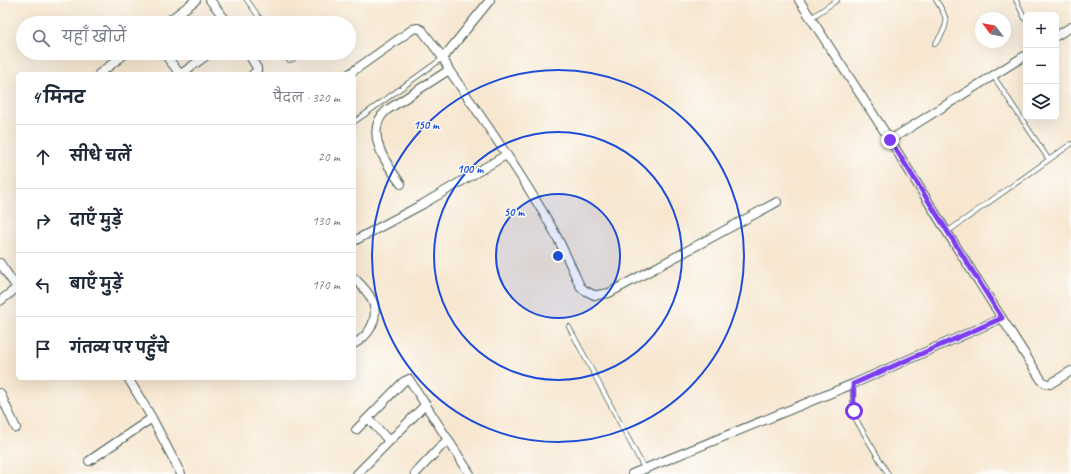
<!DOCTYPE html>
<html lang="hi">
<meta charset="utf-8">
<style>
:root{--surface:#fff;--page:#f2f2f3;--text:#1f2937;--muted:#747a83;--line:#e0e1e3}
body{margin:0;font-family:Caveat,"Playpen Sans Deva",sans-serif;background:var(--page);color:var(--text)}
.controls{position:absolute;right:12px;top:12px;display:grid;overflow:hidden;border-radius:6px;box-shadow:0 4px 16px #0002}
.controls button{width:36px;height:36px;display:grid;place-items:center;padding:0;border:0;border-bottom:1px solid var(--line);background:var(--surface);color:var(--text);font:20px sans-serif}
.compass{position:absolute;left:975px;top:12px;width:36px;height:36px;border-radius:50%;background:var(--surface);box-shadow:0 4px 16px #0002;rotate:302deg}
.stop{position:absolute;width:12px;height:12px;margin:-9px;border:3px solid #7c3aed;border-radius:50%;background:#fff}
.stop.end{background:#7c3aed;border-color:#fff;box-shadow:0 1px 4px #0008}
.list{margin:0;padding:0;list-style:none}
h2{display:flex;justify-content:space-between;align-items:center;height:52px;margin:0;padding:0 16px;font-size:17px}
h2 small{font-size:13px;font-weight:400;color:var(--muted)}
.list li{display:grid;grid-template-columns:26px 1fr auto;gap:12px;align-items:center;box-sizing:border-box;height:64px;padding:0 16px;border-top:1px solid var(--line)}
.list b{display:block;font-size:15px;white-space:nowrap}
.list em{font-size:13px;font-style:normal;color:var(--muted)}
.icon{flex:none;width:22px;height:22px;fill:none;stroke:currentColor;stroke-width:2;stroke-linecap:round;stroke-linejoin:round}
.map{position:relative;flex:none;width:1071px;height:474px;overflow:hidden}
.search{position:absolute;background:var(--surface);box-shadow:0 4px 16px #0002;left:16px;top:16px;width:340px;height:44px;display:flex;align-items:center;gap:10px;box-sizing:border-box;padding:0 14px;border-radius:22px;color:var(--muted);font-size:15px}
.panel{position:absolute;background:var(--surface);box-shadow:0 4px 16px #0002;left:16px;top:72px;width:340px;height:308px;border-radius:6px}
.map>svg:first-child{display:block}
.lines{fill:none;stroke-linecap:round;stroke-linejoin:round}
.service-casing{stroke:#3f564c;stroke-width:5.5}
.minor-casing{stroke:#3f564c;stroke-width:10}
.service{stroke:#fff;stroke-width:4}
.minor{stroke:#fff;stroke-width:8}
.route{stroke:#7c3aed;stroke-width:5}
.ring{fill:none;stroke:#1d4ed8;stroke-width:2}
.centre{fill:#1d4ed8;stroke:#fdfcf7;stroke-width:2}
.ring-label{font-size:12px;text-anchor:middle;font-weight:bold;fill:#1d4ed8;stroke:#fdfcf7;stroke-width:3;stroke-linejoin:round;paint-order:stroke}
</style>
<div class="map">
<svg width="1071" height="474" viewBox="0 0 1071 474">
<rect width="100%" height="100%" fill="#fdfcf7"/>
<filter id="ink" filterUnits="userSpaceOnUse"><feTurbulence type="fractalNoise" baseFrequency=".025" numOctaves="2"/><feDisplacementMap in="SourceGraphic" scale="8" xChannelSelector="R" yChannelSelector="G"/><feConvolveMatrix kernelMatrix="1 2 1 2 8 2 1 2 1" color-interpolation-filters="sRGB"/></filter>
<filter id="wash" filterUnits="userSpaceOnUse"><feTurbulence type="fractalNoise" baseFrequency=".012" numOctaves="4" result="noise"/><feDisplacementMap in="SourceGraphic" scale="16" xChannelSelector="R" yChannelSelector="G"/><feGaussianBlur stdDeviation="0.9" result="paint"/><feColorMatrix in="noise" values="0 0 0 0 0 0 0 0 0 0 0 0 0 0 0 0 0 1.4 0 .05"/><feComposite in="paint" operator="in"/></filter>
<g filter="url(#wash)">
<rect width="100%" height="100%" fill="#f7e7d1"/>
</g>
<g filter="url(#ink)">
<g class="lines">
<defs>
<path id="service" d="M247,0L263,23
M1016,0L1026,21
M811,18L837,0
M935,44C950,23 949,21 936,0
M283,53L289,60L293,59L299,53
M994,77L1049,160
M354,122L443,58
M947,232L1071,144
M569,327L644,468
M853,384V401L855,418L888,474"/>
<path id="minor" d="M210,0L228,23
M799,0L890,140L947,232L1042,381L1047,384H1050L1071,371
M166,23L196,0
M1056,36L1071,27
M164,53L180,74
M248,53L257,68V71L253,74
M443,58L490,0
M99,74L126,53
M181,74L210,53
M349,74L413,29L418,28L422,30L443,58L449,70C484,121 520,172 551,226C562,245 571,266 580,286L584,290L594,295H597L609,293L777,202
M890,140L1026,55
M401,184C387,165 362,131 387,110L449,70
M354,241L423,204L506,155
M0,263L17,288
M354,278C370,293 382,308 370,329C366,336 361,340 354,344
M0,301L18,287
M128,378L152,418L181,474
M0,393L16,428
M368,418L389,441
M356,430L403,382L409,379L470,474
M89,461L152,418
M357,474L426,404
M415,474L448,439
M632,474L853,384L1002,318"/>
</defs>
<use href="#service" class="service-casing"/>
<use href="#minor" class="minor-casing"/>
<use href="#service" class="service"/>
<use href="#minor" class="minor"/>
</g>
</g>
<g class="lines" filter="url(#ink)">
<path class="route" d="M854,411L853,384L1002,318L890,140"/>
</g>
<circle cx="558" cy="256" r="62" fill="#1d4ed8" fill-opacity=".12"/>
<g class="ring">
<circle cx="558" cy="256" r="62"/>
<circle cx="558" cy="256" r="124"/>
<circle cx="558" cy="256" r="186"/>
</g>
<circle cx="558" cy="256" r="6" class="centre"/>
<g class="ring-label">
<text x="426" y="129">150 m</text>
<text x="470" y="173">100 m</text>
<text x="514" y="216">50 m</text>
</g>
</svg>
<div class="controls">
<button>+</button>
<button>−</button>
<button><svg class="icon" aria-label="layers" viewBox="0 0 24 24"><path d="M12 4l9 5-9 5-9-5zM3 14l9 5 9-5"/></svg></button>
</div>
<svg class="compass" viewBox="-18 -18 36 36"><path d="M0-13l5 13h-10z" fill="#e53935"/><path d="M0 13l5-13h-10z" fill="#747a83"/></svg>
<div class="stop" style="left:854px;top:411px"></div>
<div class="stop end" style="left:890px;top:140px"></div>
<div class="search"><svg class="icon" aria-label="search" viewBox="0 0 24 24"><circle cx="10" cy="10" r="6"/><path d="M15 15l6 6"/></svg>यहाँ खोजें</div>
<section class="panel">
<h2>4 मिनट<small>पैदल · 320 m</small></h2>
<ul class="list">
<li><svg class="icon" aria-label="ahead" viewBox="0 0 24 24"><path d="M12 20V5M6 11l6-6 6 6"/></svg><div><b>सीधे चलें</b></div><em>20 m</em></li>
<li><svg class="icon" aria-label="right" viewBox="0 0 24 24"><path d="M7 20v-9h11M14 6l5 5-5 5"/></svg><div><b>दाएँ मुड़ें</b></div><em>130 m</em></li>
<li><svg class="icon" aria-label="left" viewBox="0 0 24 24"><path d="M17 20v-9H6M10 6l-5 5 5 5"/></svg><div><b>बाएँ मुड़ें</b></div><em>170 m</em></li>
<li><svg class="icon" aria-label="arrive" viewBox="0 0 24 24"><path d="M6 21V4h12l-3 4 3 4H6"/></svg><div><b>गंतव्य पर पहुँचे</b></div></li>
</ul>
</section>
</div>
